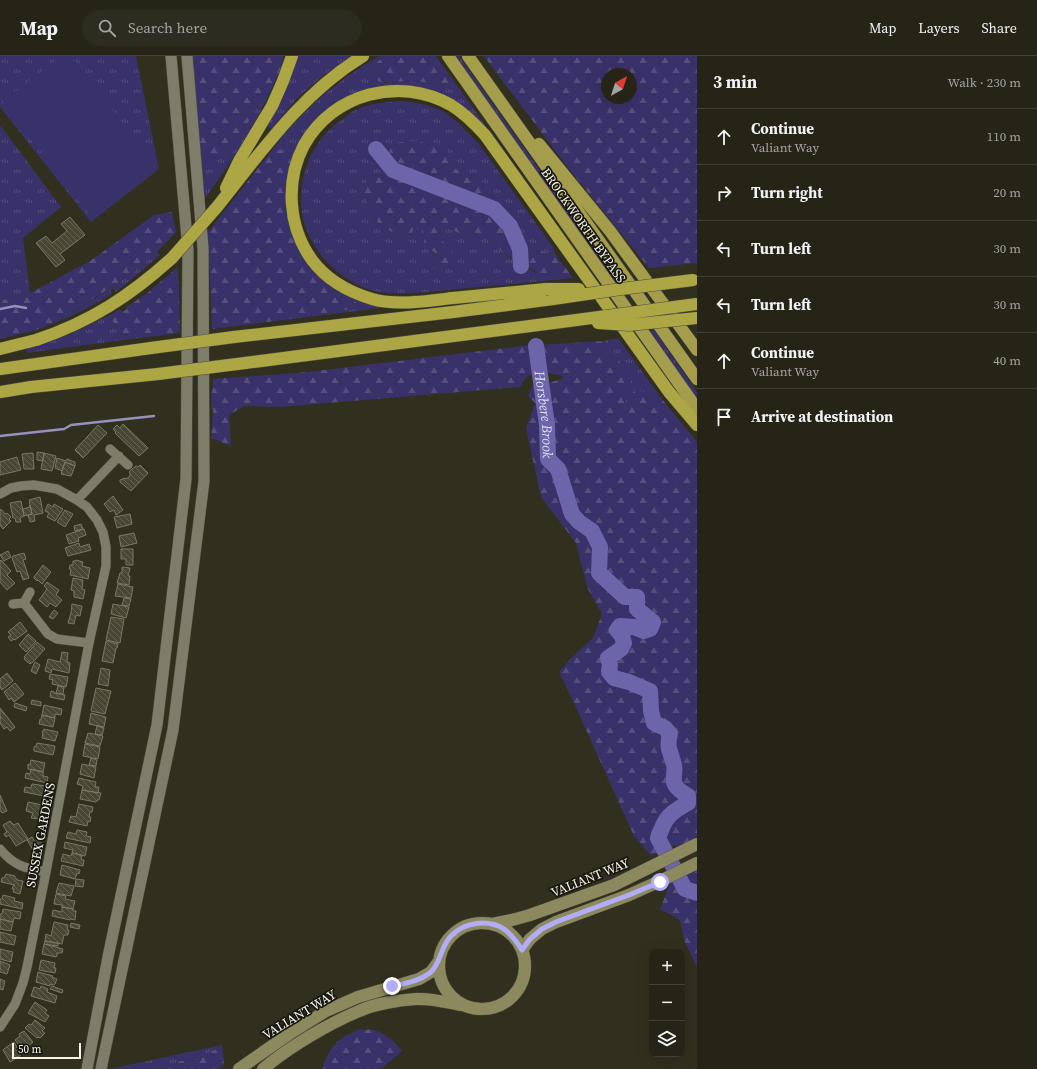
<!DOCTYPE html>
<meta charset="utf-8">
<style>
:root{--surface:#252417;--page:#2d2c20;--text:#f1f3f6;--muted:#a3a4a1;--line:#424136}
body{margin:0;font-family:"Source Serif 4",serif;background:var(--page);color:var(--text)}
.controls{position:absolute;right:12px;bottom:12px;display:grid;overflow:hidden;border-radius:8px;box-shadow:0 4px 16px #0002}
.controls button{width:36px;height:36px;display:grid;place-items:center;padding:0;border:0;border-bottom:1px solid var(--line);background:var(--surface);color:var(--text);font:20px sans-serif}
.compass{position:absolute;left:601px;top:12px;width:36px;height:36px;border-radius:50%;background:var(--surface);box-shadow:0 4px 16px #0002;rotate:39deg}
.scale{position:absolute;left:12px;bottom:10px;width:69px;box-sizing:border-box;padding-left:4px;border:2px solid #f5f5e9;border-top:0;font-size:11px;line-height:14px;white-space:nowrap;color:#f5f5e9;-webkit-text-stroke:3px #181810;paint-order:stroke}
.stop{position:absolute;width:12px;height:12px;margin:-9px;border:3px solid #b2adf9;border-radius:50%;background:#fff}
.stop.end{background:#b2adf9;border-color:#fff;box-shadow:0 1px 4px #0008}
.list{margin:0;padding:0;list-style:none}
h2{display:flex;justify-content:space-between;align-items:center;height:52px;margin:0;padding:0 16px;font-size:17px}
h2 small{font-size:13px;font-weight:400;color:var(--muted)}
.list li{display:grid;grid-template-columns:26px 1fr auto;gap:12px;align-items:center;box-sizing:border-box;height:56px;padding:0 16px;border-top:1px solid var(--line)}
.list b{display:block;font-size:15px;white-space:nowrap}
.list p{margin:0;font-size:13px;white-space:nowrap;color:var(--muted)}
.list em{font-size:13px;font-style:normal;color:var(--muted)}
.icon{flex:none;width:22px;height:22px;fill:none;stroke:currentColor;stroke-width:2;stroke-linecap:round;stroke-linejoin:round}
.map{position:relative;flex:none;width:697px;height:1013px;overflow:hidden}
header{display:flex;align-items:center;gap:24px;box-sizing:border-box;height:56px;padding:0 20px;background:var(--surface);border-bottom:1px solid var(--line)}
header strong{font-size:19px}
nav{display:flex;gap:22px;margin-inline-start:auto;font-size:14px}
.search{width:280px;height:36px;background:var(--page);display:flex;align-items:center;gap:10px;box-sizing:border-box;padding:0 14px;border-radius:22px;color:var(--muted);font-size:15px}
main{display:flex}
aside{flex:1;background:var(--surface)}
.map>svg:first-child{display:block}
.grass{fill:url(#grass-tufts)}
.forest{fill:url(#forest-firs);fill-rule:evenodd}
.pitch{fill:#393169}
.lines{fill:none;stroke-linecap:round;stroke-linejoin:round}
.stream{stroke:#9590bd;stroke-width:2.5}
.river{stroke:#6c65aa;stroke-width:16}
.building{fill:url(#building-back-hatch);stroke:#787864}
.minor-casing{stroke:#4e4d3e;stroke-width:10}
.tertiary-casing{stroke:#4e4d3e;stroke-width:12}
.secondary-casing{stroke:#4e4d3e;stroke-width:13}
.trunk-casing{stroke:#4e4d3e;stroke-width:13}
.motorway-casing{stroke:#4e4d3e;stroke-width:13}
.minor{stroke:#7e7d6a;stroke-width:9}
.tertiary{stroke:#7e7d6a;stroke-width:11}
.secondary{stroke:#8c895f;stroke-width:12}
.trunk{stroke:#a49e4c;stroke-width:12}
.motorway{stroke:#ada644;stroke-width:12}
.motorway-bridge-casing{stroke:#4e4d3e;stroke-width:13;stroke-linecap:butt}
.motorway-bridge{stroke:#ada644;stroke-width:12}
.route{stroke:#b2adf9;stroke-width:5}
.labels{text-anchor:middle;stroke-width:3.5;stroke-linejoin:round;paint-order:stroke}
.street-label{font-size:13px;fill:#f5f5e9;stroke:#181810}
.water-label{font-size:14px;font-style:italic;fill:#dfdff3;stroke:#181810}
</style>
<header>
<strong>Map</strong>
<div class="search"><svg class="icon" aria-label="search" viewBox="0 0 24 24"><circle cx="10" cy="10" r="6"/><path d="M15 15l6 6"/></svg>Search here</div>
<nav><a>Map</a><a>Layers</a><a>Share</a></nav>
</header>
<main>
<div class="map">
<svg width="697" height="1013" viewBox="0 0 697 1013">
<defs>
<pattern id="grass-tufts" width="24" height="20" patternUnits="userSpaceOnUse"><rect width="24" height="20" fill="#393169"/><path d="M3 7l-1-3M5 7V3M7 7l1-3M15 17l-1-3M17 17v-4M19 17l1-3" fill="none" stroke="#564f7e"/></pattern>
<pattern id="forest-firs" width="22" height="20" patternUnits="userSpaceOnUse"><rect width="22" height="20" fill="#393169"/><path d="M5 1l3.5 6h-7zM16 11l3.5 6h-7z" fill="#564f7e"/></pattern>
<pattern id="building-back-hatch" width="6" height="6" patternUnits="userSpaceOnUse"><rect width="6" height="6" fill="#474734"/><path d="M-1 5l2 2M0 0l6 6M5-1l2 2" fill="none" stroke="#626251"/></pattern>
</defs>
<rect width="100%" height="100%" fill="#31301f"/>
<path class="grass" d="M0,0H136L159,113L91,166L0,51Z
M295,0H351L325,18L298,41L271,73L266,69Z
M379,0H387C377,4 374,7 374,17L384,27C405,25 421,24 441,30L450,27L448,17L591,218L487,75L439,39L346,43L292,108L278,93H273C302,54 337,25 379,0Z
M456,0H459L611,215L607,216Z
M264,37L269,38C251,77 228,111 203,145L200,101L229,102Z
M402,45L423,48L443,55L460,68L479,88L553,191L556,199L526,191L518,169L502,152L485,143L482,124L451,111L381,115L368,123L364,136L370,153L378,167L406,185L416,170L424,173V187L435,197L432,212L442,185L439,174L450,172L476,187L488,179L503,197L521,210L542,219L573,222C534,226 495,230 456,233C431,236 394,241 371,234C342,225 316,201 306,172C302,164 302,154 301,145C301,112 315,81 343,63C347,60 351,56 355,54C372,47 385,46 402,45Z
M0,69L61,151L23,182L30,237L0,245Z
M157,196L160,199L127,227L116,236L113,232L110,235L112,238C94,248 78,258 59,265C93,244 127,223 157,196Z
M349,240L399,250L331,258L360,250Z
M110,259L117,274L116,285L27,297L26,293L69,279Z
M654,274L697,336V343L650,275Z
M618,282L662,343L648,340L622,354L631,322L622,314L619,303L607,298L604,285Z
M222,989L198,1004L181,1005L156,1013H110Z"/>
<path class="forest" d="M193,0H284L280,14L269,38L264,37L229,102L200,101Z
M387,0H436L448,17L450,27L441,30C431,27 421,25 410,25C399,25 389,28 378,25C371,12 373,6 387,0Z
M484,0H697V207L649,212L565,108ZM607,18H631V42H607Z
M416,85L447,93L451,111L482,124L485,143L502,152L518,169L526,191L556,199L573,222L542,219L503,197L488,179L476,187L450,172L439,174L442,185L452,192L448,213L432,212L435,197L424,187V173L416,170L406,185L378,167L370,153L364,136L368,123L381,115L393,87Z
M273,93H278L287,97L292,108V174L349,240L360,250L331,258L212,273L208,176Z
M172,156L176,176L157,196L143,208L116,228L59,265L36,274L0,283V245L30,237L51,226L90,205L154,159Z
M178,211L180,277L116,285L117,274L110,259L120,253L122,256L127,253L126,251L146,238Z
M604,285L607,298L619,303L622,314L631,322L623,352L637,330L648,340L662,343L697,386V781L676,792L675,789L651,800L634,780L574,647L559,616L571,602L593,582L602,558L588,533L576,487L541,441L526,372L535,347L528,340L532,331L562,323L563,320L545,316L542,313L541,308L536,309C537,320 531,316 526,322C524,324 522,328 520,331L280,351L244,350L229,359L231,390L211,382L213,354L211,352L213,323L308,316L522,290Z
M697,811V911L684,884L680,864L660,853L671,825Z
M358,974C363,974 369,973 374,974C385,977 395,986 402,995L381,1013H322C330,991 336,983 358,974Z
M222,989L224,1009L218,1013H156L181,1005L198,1004Z"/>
<path class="pitch" d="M62,0H71L155,109L90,159L3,45Z"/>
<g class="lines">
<path class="stream" d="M0,253L15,250L26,252
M0,380L64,373L71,369L154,360"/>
<g class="river">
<path d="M376,93L393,114L494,153L510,170L520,193L521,210"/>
<path id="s1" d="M536,290L547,369L548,403L558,413L572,458L579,466L592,475L600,491L599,517L625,541H637V553L653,566L650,573L644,575L634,571L620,570L617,574L622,580L624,587L621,593L608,602L610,608L609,616L614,622L629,626L650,635L651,655L654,667L665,672L670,678C666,693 671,696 674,709C676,716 671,724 676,730C678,734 685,738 688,740V747C669,757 665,762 658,782L685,833L697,837"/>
</g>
</g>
<path class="building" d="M70,161L85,179L60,198L65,204L56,211L36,187L46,180L52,187L67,175L61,168Z
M123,368L148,392L139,400L115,377L116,376L113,373L117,369L120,372Z
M98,369L107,377L83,402L75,394Z
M37,396L44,397L43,405L37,404Z
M33,397L34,413H24L22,398Z
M44,397L56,400L52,415L41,413Z
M17,401L21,414L0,419V406Z
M57,402L66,405L67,403L75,406V410L65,406L62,415L55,412Z
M65,406L75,410L71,420L61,418Z
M140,409L148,417L131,435L120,426V424L125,422L126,423L130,420V417L129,416L131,414L136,410L138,411Z
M113,440L123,454L116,459L114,454L110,456L104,448Z
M40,441L43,457L34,459L35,465L30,466L28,459L32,458L29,444Z
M21,445L24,460L20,462L21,466H16L15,462H13L10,447Z
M48,448L53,451L54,448L63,453L55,465L47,461L49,457L45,455Z
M30,449L32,458L24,460L23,453L30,451L29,450Z
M1,453L5,458L7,457L11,461L9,463L11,465L3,473L0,469V455Z
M65,454L73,458L65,471L57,466Z
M130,458L132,468L117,472L114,461Z
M81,468L83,473L75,475L74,470Z
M84,473L86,479L78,482L79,485L69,488L66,479Z
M134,477L137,487L121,491L119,480Z
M79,487L80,491L89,488L91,494L68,500L65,492Z
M121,493H133V509H126V503H121Z
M8,495L11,501L4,505L0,499Z
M24,497L26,503L23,504L29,522L23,524L20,515L17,516L12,502L13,500Z
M1,504L11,515L7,519L15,527L7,534L0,526V505Z
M76,504L83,506L82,510L90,512L88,523L70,519L71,513H69L70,509H73V505H76Z
M43,509L51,516L42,528L38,524L37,525L34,522V521Z
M122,511L130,512L128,520H130L129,529L117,527L120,517H122Z
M73,522L83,524L82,533L85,534L83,543L74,541V535L71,534Z
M47,526L59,534L56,539L62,544L56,551L50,547L47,551L39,544L47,533L44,530Z
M118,528L133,531L131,542L115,540Z
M124,542L131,543L129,550L122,549Z
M72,548L82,550L80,560L76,559L74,568L68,567L71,557Z
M113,548L129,551L126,562L111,558Z
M54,554L58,557L53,563L49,561Z
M111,561L124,563L120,587L106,584Z
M20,566L27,575L15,584L14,583L11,585L8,581L11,579L8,576Z
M28,578L36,585L26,596L19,589Z
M106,585L118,588L117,592H116L113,607L102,605Z
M37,586L45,593L32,607H31L30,608L24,603L25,601H24Z
M62,596L68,597L67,606L70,607L69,617L52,613L51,617L45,615L48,603L60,606Z
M35,606L40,609L36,618L31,615Z
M101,612L110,614L108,630L98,628Z
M7,617L13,625L2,634L0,631V623Z
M50,618L68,621L66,631L52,628L53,624L49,623Z
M15,627L24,638L14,646L11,642L9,644L4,636Z
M58,630L64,631L63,638L56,637Z
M96,632L111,635L105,658L91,655Z
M51,635L54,636V637L65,639L64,644L50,641Z
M32,644L41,646V650L31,648Z
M15,647L27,651L26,655L14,651Z
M44,649L62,653L61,659L55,658V662L42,659Z
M0,652L15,671L10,675L7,671L4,673L0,667V663L1,662L0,661Z
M91,657L106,661L104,671L89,668Z
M42,659L55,662L53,671L39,668L40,663L41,664Z
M97,670L104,672L102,679L95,678Z
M44,673L58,676L55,685L42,682L43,677H42Z
M88,677L103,680L100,690L85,687Z
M37,687L55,690L53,699L34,695V691L36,690Z
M85,688L100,691L98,703L83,700Z
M91,702L97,704L96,710L89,709Z
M31,704L45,707L43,716L28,713V708L30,709Z
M82,708L96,711L94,722L80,718Z
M31,713L43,716V720L48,721L47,727L25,722L26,717L30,718Z
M79,722L96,726L95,731H99L98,737L82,734L83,730L77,728Z
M32,728L46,730L44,740L24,736L25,731L31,732Z
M82,734L101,737L99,744H97L96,746L80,743Z
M0,739L7,755L2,757L0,754Z
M28,746L42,749L41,759L40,758L39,763L31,762L33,757L26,755Z
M79,748L93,751L92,756H90L89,761H91L90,766L88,765L87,770L69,766L71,760L76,761Z
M10,765L14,769L18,767L28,783L16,790L9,779L6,781L4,778L7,776L3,769Z
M77,774L87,776L86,780L91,781L90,787L66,782L68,776L76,778Z
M32,781L35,786L39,783L42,788L33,794L27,784Z
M65,786L87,791L85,800L72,797L73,794L64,792Z
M72,797L82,799L81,804H84L83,810L61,805L63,798L71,800Z
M62,809L80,814L79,818L77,817L75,823L60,819Z
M6,818L15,820V822L17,823V824L23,825L20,838L13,836L14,833H12L13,830L15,829L1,826L2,822H4Z
M76,823L84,824L83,831L75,830Z
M59,827L74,830L71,840L56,837Z
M56,838L66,840L65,843L75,845L73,853L62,851V849L54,848Z
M3,839L15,842L14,845L23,847L22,853L0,848V843H2Z
M62,851L73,853V855H76L75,864L71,863L70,864L52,860L53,854L62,856Z
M3,853L21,856L20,863L14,862L13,866L0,863V858H2Z
M0,863L13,866L11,875L0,873Z
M54,866L68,869L67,874H69L68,879H64L62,888L45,885L46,878L51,880Z
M71,867L80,869L79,873L70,871Z
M0,876L16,880L14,889L0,886Z
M45,885L58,887V890L44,888Z
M44,888L63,893L62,897H57V900L56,901L42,898Z
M0,893L13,896L11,906L0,903Z
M41,904L55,907L54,912H56L55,917L39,914Z
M0,905L10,909L7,918L0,916Z
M38,916L53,920L52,921L57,923L55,928L53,929L50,928V930L36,926Z
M0,923L5,925L3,934L0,933Z
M41,930L48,933L47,936L57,940L55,947L31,940L34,931L40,933Z
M52,930L63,934L62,937L50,933Z
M35,946L47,954L45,957L49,960L45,966L28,957Z
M35,964L45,972L42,975L45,977L40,982L38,981L37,982L25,972L29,968L31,969Z
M24,975L33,986L23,994L15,984L20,980L19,978Z
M14,986L21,999L10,1006L3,994L4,993Z"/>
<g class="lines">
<defs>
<path id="minor" d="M110,393L128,409
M0,438L11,432L21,430L34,429L57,433L77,444L87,451L97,464L103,476L106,491V510L89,587L46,816L27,911L23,927L15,948L0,971
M77,444L119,400
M24,547L48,578L57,583L89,587
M13,548L24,547L30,536
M0,793C14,810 25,812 46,816"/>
<path id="tertiary" d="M87,1013L108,901L157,669L186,423L188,194L171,0
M101,1013L173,674L204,425L203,192L187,0"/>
<path id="secondary" d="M439 910a43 43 0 1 1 86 0a43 43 0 1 1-86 0Z
M492,868L512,864L530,859L614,829L697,788
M522,894L530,883L542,873L556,866L629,839L660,825L697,807
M239,1013L289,978L326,955L358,941L419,923L431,916L439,905
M263,1013C289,991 328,968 359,955C374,948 399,944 416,943C431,942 446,946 461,949"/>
<path id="trunk" d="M448,0L697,353
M468,0L697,323
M539,88L610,175L697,294"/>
<path id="motorway" d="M226,132L239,105L272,50L283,25L292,0
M217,151C261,96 302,37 363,0
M546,233C515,236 484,239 453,242C428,245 396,250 372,243C349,236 326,223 312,204C288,171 285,125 304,89C333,37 400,20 451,49C464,57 475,68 485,79L669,336L697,369
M234,281L453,256L553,243
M0,293C12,290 24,287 36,284C90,266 130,240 172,202
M245,307L569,265
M0,313L151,292
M0,336L31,331L158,318"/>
</defs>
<use href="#minor" class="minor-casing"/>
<use href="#tertiary" class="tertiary-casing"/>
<use href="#secondary" class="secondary-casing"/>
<use href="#trunk" class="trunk-casing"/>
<use href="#motorway" class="motorway-casing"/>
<use href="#minor" class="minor"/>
<use href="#tertiary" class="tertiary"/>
<use href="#secondary" class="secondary"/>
<use href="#trunk" class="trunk"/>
<use href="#motorway" class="motorway"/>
<defs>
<path id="motorway-bridge" d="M172,202L217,151
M546,233H579
M553,243L621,233L693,224
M569,265L697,248
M598,267L629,269L697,262
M151,292L234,281
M158,318L245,307"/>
</defs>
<use href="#motorway-bridge" class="motorway-bridge-casing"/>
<use href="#motorway-bridge" class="motorway-bridge"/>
</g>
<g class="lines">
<path class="route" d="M392,930C406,928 419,925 430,917C441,908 440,891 451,880C464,866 488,863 504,873C512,879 517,886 522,894L530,883L542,873L556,866L629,839L660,826"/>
</g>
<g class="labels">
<g class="street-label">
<text transform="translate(584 169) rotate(55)" y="5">BROCKWORTH BYPASS</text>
<text transform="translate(40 779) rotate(-79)" y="5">SUSSEX GARDENS</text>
<text transform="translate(590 821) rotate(-22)" y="5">VALIANT WAY</text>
<text transform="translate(299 958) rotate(-31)" y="5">VALIANT WAY</text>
</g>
<g class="water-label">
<text dy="5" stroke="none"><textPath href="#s1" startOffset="69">Horsbere Brook</textPath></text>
</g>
</g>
</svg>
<div class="controls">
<button>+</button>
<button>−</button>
<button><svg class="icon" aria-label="layers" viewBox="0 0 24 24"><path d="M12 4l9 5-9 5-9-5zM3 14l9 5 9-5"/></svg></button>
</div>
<svg class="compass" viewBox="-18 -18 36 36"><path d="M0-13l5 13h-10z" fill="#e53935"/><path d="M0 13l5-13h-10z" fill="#a3a4a1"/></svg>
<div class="scale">50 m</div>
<div class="stop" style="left:660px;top:826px"></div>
<div class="stop end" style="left:392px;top:930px"></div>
</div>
<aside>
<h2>3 min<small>Walk · 230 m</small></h2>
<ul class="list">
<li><svg class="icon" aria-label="ahead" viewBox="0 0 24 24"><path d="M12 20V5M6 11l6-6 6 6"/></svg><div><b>Continue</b><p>Valiant Way</p></div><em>110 m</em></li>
<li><svg class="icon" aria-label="right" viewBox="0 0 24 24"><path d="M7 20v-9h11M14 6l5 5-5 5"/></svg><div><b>Turn right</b></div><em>20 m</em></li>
<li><svg class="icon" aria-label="left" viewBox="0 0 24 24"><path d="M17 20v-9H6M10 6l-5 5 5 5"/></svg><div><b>Turn left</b></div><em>30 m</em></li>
<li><svg class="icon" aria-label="left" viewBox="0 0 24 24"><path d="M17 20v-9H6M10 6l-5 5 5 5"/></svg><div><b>Turn left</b></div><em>30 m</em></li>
<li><svg class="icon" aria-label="ahead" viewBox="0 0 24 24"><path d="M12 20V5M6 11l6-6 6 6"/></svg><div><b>Continue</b><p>Valiant Way</p></div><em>40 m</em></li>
<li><svg class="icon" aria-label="arrive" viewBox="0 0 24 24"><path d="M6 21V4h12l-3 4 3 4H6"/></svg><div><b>Arrive at destination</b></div></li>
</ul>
</aside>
</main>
